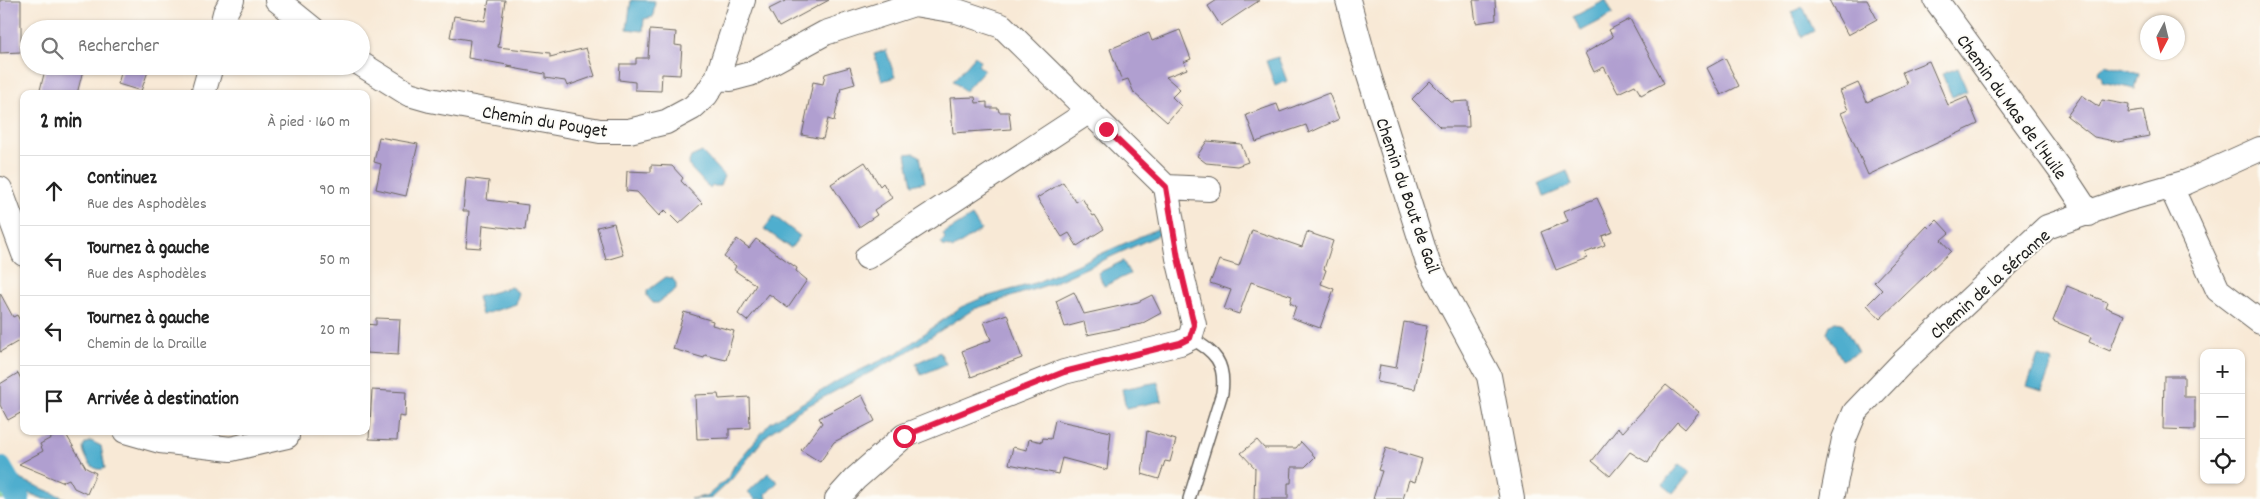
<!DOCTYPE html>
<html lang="fr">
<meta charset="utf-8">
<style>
:root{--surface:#fff;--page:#f6f6f6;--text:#222;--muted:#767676;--line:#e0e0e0}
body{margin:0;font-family:Dekko,sans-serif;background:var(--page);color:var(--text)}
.controls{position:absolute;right:15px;bottom:15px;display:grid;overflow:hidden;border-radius:10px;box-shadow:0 1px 4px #0004}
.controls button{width:45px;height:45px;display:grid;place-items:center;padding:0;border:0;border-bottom:1px solid var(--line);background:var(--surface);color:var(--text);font:25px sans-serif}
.compass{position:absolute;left:2140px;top:15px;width:45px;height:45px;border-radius:50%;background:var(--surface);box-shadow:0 1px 4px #0004;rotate:187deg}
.stop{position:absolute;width:15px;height:15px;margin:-11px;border:4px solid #e11d48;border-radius:50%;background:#fff}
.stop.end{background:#e11d48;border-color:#fff;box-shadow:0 1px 5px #0008}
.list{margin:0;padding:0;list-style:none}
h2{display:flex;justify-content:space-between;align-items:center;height:65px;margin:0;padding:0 20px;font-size:21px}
h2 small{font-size:16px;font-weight:400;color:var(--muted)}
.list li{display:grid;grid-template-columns:32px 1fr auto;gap:15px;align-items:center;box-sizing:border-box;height:70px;padding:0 20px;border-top:1px solid var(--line)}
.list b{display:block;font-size:19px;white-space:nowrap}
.list p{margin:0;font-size:16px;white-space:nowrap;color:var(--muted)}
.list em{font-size:16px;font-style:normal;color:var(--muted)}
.icon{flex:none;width:28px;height:28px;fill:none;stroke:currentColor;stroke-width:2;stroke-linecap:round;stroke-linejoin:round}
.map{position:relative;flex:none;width:2260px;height:499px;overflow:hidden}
.search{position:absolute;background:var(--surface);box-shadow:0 1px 4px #0004;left:20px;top:20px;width:350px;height:55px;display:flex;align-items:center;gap:12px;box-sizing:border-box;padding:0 18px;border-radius:28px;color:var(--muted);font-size:19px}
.panel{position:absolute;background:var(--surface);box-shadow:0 1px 4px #0004;left:20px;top:90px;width:350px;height:345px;border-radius:10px}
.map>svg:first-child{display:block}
.green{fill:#8cde9f;stroke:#547d5e}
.water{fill:#50aece;stroke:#366575}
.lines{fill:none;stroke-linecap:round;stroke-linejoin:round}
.canal{stroke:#50aece;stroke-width:24}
.building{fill:#b09fd0}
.service-casing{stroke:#69645d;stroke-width:14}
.minor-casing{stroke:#69645d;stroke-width:26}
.service{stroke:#fff;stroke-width:11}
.minor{stroke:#fff;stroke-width:24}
.route{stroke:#e11d48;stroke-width:6}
.labels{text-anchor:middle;stroke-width:4;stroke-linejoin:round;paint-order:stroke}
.street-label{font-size:19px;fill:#1c1c1c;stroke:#fdfcf7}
</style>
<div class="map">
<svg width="2260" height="499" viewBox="0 0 2260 499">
<rect width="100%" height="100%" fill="#fdfcf7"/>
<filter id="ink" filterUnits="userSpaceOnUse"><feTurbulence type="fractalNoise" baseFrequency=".02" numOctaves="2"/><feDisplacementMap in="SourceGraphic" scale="10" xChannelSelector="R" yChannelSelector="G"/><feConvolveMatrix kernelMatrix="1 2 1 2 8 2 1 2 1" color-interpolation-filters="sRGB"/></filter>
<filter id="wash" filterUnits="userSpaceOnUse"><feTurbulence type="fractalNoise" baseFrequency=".0096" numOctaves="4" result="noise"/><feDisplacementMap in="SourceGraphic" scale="20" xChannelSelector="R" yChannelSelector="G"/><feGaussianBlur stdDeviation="1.12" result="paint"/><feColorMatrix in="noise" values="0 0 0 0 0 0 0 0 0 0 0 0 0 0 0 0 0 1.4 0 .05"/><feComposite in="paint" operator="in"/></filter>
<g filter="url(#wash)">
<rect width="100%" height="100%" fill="#f8e9d6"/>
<path class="green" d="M0,490L22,499H0Z"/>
<path class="water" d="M631,0L655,1L653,17L644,19L643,31L627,29Z
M1606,0L1613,14L1581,31L1573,17Z
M1803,7L1814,31L1802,37L1791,12Z
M886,50L895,77L882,81L874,54Z
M975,56L980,61L978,65L984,70L965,91L953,81Z
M1278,57L1287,81L1275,86L1266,61Z
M2106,65L2139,74L2135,89L2102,82V78L2099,75L2098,72Z
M1958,68L1967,91L1952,97L1942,74Z
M702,152L724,176L720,186H712L710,189L688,165L691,157Z
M914,153L920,156L925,182L912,185L906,154Z
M1567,171L1572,185L1544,197L1539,183Z
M774,216L800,236L791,248L764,229Z
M972,216L981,230L952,249L950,247L943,246L941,243L945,238L943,234Z
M1157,229L1161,234L1053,283L974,309L899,357L798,411L766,436L731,480L712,498L690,499L707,496L728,478L734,466L770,423L839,380L899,352L961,307L982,298L1035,283Z
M1123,261L1130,274L1104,286L1098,273Z
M666,277L672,278L676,283V289L658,303H653L647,296V291Z
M511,287L519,293L516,304L482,315L477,297Z
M1835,322L1842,323L1858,352L1842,360L1827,332L1830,325Z
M940,352L946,364L921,375L916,363Z
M2038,355L2053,361L2042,391L2027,386Z
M1158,382L1162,401L1126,408L1122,389Z
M91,441L101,446L105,468C93,474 85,458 83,448L85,444Z
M1679,464L1690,472L1673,493L1663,485Z
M768,473L778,482L766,494L767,499H755L748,492Z
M13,476L67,499H44L20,490Z"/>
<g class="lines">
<path class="canal" d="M0,468L18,499"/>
</g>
<g id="blocks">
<path class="building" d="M0,0H21V52L0,53Z
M489,0H505L498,47L550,53V57L586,48L595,76L567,86L565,81L545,78V74L507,67L513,66L468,58L470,40L450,37L454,16L485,21Z
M787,0H829L779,27L769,9Z
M1217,0H1260L1221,26L1208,6Z
M1473,0H1495L1496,20L1476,23Z
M1829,0H1867L1877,19L1848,35Z
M1630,19L1664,83L1641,95L1635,85L1618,93L1604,67L1594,72L1585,53L1613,37L1609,30Z
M650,30L676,32L675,45L682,46L680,75L662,74L661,91L635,90V82L619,80L620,64H636V58H648Z
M1180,30L1191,59L1184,62L1187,69L1166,77L1180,89L1172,97L1181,106L1167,122L1134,93L1128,79L1122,81L1110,49L1149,33L1152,41Z
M1725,58L1739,86L1721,95L1707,68Z
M1929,61L1948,105L1967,97L1978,124L1868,175L1841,113L1848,110L1840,91L1858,83L1867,102L1907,84L1902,72Z
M46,66H84L77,94H39Z
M123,66H150L141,91L118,84Z
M850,67L855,84L841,88L834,121L828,119L823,139L802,135L813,82L823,84L825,74Z
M1430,81L1451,102L1468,101L1469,127H1440L1412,99Z
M1329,93L1339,119L1309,133L1306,125L1256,142L1246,115L1277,104L1280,112Z
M2082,95L2099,107L2102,100L2129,105L2128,113L2143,111L2149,136L2119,142L2094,137L2067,116Z
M975,97L976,103L987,102V108H998L999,112H1009L1011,129L953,133L950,98Z
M379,137L418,144L406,196L376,189L381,164L374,162Z
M1207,141L1241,144L1248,162L1237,166L1206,163L1197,156Z
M865,162L880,186L883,183L892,198L874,210L877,215L859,227L831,184Z
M651,165L672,166L683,178L681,181L702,203L679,224L665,210L659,216L637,192L626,191L627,171L651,172Z
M466,178L489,181L487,200L528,205L525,230L483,225L481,248L466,247L469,211H463Z
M1063,182L1076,202L1082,198L1093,216L1095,215L1104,229L1077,246L1069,233L1062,237L1037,198Z
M1597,198L1613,232L1602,236L1605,245L1585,253L1587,258L1556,270L1541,232L1568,221L1564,211Z
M1937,220L1949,233L1941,240L1951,251L1880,319L1867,305L1882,290L1874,282L1927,226L1929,228Z
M614,223L623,255L606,260L597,227Z
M1252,230L1302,247L1307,232L1333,241L1324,269L1326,270L1321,284L1334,289L1320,328L1292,318L1296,306L1290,303L1292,296L1251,282L1239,314L1224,309L1231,290L1210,283L1219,260L1239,266Z
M737,239L749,248L756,239L797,268L796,271L807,280L788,308L769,294L747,321L738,314L756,285L734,270L736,266L724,257Z
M2067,286L2107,302L2105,307L2124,315L2110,351L2089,342L2091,337L2053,321Z
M1074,292L1084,314L1138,302L1152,295L1161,313L1141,324L1087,335L1084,322L1065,327L1056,301Z
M0,293L13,317L17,315L24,328V338L0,352Z
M684,312L713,321L712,325L734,331L726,360L705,355L704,358L673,349Z
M1007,314L1022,358L971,377L962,351L991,340L984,322Z
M376,318L400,319L398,355L366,353V324L376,325Z
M1404,322L1427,326L1415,389L1377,382L1380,365L1396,368Z
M18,373L24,385V411L8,420L0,405V384Z
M2164,376H2184V397H2195V430L2163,429Z
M1666,385L1699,412L1685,429L1677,422L1659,443L1648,463L1630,452L1610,476L1592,461L1618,428L1623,432Z
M372,390L406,392L405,417L399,416L397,440L369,439Z
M718,394L719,399L749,397L750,428L729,429V438L697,439L695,395Z
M862,395L875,421L834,442L820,462L801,450L822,423L819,418Z
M1055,420L1111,432L1107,470L1062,458L1058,474L1009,464L1013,447L1027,450L1029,439L1042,442L1043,438L1051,439Z
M64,431L86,468L96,473L87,494L74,488L69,479L62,482L19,464L43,451L40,444Z
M1147,431L1176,440L1170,462L1165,461L1159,479L1142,474Z
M1257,440L1264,448H1296L1301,442L1315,457L1305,467H1292L1291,483H1288V499H1254L1255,468L1241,453Z
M1386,448L1422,459L1415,482L1409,480L1403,499H1373L1382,471L1378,470Z"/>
</g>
</g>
<g filter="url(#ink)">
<use href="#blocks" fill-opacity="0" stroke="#69645d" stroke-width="1"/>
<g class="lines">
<defs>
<path id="service" d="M1189,499L1222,393C1226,363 1215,351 1190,338"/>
<path id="minor" d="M277,0L313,29
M1348,0L1367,69L1428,263L1489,376L1512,499
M1936,0L2060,170L2089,214
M221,29L225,13L232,0
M361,64L409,94L430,100L600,131H629L666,122L692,108L706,95L717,78L743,0
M717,78L731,79L750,74L825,33L914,4L957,11L1002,26L1166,187L1209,189
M203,94L211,66
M2171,187L2218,290L2260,322
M0,189L24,254
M867,257L1088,112
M125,431L160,441L231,449L287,436
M837,499L855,479L904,436L1064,372L1180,343L1190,338L1194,325L1178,258L1166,187
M1832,499L1844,439L1855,412L1903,362L2047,227L2124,200L2187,182L2260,149"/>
</defs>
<use href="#service" class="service-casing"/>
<use href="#minor" class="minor-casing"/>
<use href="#service" class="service"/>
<use href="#minor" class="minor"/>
</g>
</g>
<g class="lines" filter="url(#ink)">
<path class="route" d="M904,436L1064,372L1180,343L1190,338L1194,325L1178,258L1166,187L1106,129"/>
</g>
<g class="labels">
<g class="street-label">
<text transform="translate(2013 106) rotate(54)" y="7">Chemin du Mas de l'Huile</text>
<text transform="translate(545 120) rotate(9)" y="7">Chemin du Pouget</text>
<text transform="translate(1409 195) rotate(71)" y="7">Chemin du Bout de Gail</text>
<text transform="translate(1989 283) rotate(-42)" y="7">Chemin de la Séranne</text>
</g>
</g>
</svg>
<div class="controls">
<button>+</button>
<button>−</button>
<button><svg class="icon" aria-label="locate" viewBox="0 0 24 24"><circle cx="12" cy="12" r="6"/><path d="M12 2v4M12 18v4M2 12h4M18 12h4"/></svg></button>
</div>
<svg class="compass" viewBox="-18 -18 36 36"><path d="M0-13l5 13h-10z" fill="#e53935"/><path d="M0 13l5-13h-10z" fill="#767676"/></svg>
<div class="stop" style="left:904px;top:436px"></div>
<div class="stop end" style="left:1106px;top:129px"></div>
<div class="search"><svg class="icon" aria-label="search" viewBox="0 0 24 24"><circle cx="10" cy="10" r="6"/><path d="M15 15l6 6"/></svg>Rechercher</div>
<section class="panel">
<h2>2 min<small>À pied · 160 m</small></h2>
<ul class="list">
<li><svg class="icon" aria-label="ahead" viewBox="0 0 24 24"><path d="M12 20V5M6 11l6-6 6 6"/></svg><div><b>Continuez</b><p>Rue des Asphodèles</p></div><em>90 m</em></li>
<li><svg class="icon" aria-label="left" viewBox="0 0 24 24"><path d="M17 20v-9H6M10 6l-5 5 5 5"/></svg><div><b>Tournez à gauche</b><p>Rue des Asphodèles</p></div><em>50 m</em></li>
<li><svg class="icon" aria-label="left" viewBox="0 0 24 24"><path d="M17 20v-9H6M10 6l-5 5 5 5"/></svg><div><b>Tournez à gauche</b><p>Chemin de la Draille</p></div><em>20 m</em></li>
<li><svg class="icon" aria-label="arrive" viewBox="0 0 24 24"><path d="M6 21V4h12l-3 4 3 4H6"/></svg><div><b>Arrivée à destination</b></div></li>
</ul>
</section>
</div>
